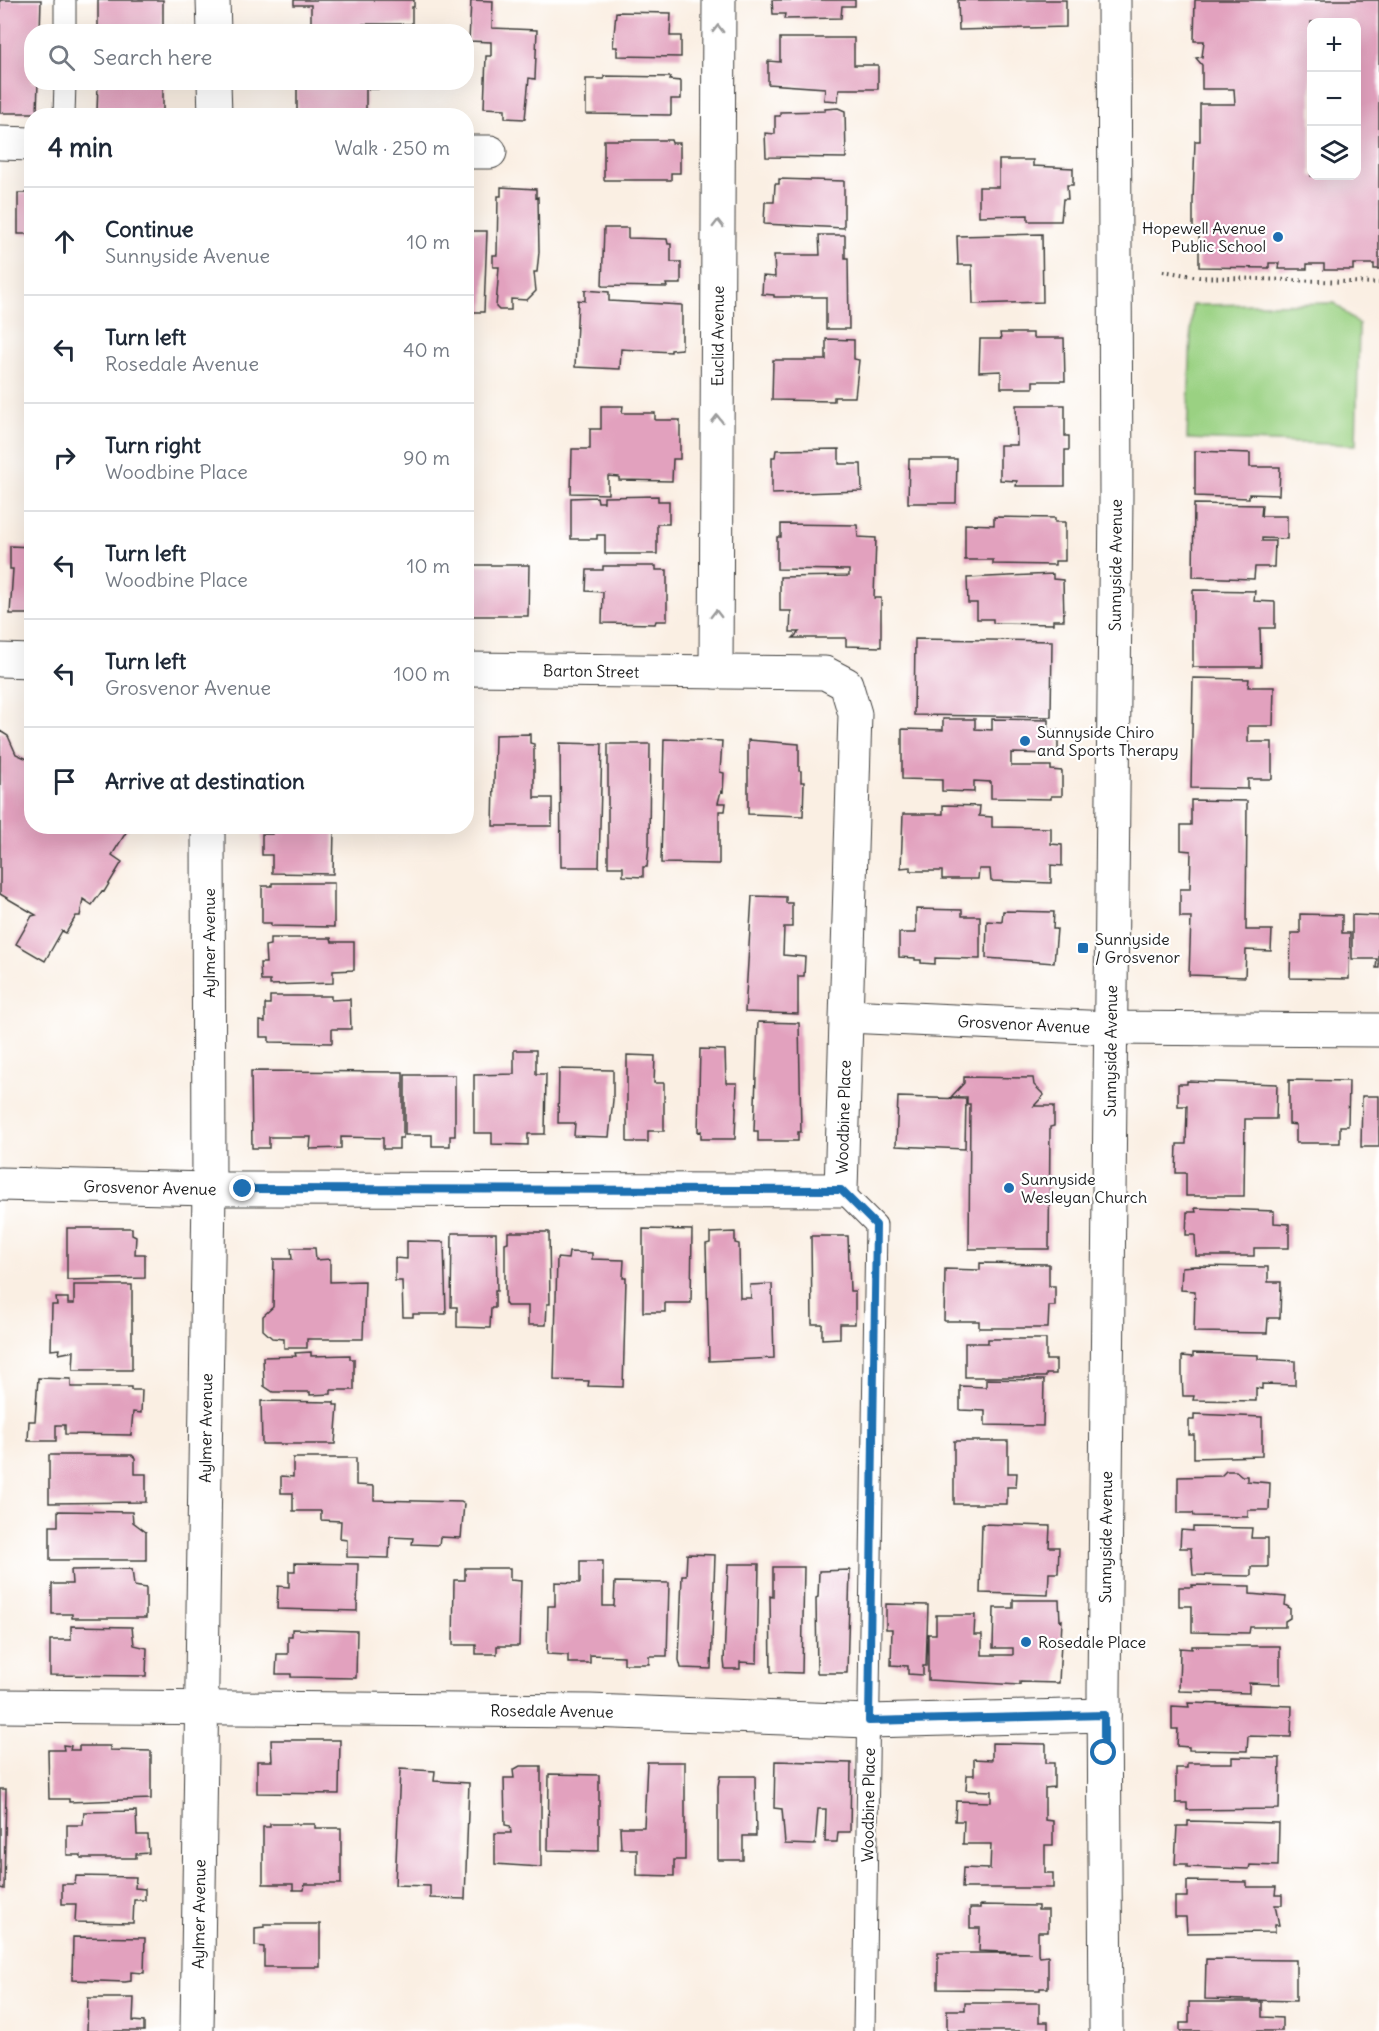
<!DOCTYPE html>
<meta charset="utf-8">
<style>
:root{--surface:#fff;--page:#f2f2f3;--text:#1f2937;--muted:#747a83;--line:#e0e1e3}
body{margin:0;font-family:Delius,sans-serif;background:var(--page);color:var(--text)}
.controls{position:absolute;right:18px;top:18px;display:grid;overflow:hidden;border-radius:12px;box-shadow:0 6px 24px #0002}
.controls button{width:54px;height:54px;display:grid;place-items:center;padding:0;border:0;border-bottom:2px solid var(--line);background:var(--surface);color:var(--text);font:30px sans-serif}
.stop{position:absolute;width:18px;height:18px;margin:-14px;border:4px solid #1f6fb2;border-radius:50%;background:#fff}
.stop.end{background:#1f6fb2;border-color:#fff;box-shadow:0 2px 6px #0008}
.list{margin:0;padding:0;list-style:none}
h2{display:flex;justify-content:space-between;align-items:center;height:78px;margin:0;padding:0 24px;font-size:26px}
h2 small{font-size:20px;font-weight:400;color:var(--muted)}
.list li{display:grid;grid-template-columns:39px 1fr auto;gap:18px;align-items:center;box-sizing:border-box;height:108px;padding:0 24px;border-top:2px solid var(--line)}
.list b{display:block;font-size:22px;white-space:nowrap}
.list p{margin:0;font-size:20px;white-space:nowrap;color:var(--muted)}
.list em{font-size:20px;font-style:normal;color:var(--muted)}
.icon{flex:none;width:33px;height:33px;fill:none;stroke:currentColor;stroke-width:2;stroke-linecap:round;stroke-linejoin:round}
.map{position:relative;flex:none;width:1379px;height:2031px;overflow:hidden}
.search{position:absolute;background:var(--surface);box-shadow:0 6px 24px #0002;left:24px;top:24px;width:450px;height:66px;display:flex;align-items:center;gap:15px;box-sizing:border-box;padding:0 21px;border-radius:24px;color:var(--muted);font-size:22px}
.panel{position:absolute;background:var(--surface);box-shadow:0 6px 24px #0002;left:24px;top:108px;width:450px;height:726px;border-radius:24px}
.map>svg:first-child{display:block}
.green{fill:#9ad182;stroke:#5b764f;stroke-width:1.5}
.building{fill:#e2a1be;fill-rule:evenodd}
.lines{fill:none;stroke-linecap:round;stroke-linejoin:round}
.lane-casing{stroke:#3d3c3a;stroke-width:23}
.street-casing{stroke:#3d3c3a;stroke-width:35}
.secondary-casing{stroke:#3d3c3a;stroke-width:35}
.path{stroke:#3d3c3a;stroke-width:4;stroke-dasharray:1.5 4.5;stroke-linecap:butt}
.lane{stroke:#fff;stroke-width:21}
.street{stroke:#fff;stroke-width:33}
.secondary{stroke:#fff;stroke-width:33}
.oneway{stroke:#999}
.route{stroke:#1f6fb2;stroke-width:8}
.poi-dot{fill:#1f6fb2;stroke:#fff;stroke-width:2}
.labels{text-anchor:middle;stroke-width:4.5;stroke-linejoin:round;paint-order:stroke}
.poi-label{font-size:16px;fill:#1c1c1c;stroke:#fff;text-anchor:start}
.street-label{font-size:16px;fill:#1c1c1c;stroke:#fff}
</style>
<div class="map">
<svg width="1379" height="2031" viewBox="0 0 1379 2031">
<rect width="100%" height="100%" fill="#fff"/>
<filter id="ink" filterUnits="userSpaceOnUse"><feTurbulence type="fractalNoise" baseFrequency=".0167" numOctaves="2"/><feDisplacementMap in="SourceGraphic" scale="12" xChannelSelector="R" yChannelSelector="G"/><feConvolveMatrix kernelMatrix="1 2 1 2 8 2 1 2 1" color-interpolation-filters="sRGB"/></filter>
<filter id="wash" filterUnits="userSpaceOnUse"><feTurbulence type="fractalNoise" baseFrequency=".008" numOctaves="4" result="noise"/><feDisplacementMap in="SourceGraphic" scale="24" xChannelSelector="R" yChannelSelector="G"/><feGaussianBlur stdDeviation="1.35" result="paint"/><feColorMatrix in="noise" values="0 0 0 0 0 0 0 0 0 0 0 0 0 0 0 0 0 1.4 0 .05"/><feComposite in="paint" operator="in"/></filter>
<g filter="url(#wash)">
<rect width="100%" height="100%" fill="#faefe3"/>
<path class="green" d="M1335,303L1359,325L1356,445L1187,439L1192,305Z"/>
<g id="blocks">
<path class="building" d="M0,0H41L40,32H32V82H38L37,113H0Z
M98,0H163V32H98Z
M294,0H414V7H412V24H363V28H311V5H294Z
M471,0L493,1L492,28L537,30L535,79L529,78L525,119L505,118V109L484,108L486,56H491V42L469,41Z
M772,0H855V6H842L841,18L784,19L785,14H773Z
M958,0H1066V27L959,30Z
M1195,0H1379V269H1374V264H1353V270H1324V264H1307V269H1278L1279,263H1269V268L1199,267V229H1193V200L1195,141H1200V104H1235L1234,89H1202V65L1196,58L1202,57L1204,41H1194ZM1311,22H1356V176H1311Z
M616,12L671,13L670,36H681V57L617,56V47H613Z
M780,38H854V65H878V89H839L838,101L824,100L825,88L768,84V61L780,62Z
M604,76L671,77L670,80L681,81V99H671V115L586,114V79H604Z
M98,82H163V112H97Z
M297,82H378V89H366V113H309L297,111Z
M838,108L845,111L846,158L766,157L765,133L775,134V116H780V112L825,111V109Z
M604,140H671L672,143H680V173H671V180H604Z
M999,160H1033V166L1073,168V185H1067L1068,199H1063L1061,221H1028V215L979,216V187H999Z
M779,179L844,181V228L764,224L765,202H774L775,184H779Z
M501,187L536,189V198L538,197L539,252L537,272H534L536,291L527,300L511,299V310H499L496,307L499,267H493V255H497L498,196H501Z
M18,193H32V234H18Z
M466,207H471V231H487L484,312H466Z
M604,228H628V238L667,239L668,244H671V262H681V284H666L667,287L602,286Z
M1042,234L1043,302L973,304L972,265H958L957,236Z
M819,235H845V258H848L849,329H826V297H774V295L762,294L763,276L775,277L774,255H820Z
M585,290L609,292V301L682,305V349L671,350V352L621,349L620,369L575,367L578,300L585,301Z
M1000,333H1033V338H1064L1065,381H1033V388H1001V371L979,372L980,339H1001Z
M826,339L854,340V359L859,360L855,397H834V401L772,400L773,360H826Z
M1016,405H1065V436H1069V450H1065V486H1016L1017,481L1000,480V445H1017Z
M601,406H623L622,413H655V420H680V459H673L672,481L619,480V477L608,476V494L571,493L572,449H590V429H601Z
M839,449V464H861L862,491L772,494V457H775L776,450Z
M1195,451L1250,453V467H1280L1279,495L1249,494V498L1195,496Z
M909,459H957L956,503H908Z
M658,496V501H669V524H657V554H605V535H597V539H571V498L597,497L598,502H604V497Z
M1194,504L1262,505L1261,516H1287V539L1262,538V541H1275L1274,567H1255L1254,579L1193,577Z
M994,517L1055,518V522H1065V561H1055V565L993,564V560H965V524L994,525Z
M781,524L857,525L858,537L876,538L874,598H881V647L846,646V638H793L799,632H790L791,611H780V577L849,576V570L777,569V537H781Z
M10,546L32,547V614H10L13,569H10Z
M466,565H529L528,616H466Z
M603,566H656V570H667V621H656L655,624L602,623L603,592L586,591L587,570H603Z
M1053,574V579L1063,580L1064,620H1053V624L993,623V619H977V603H968L967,578Z
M1193,590L1255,591L1254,601L1275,602V628H1260L1261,667H1193Z
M915,639L1052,641L1051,717L914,715Z
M1193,678L1249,679L1248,687H1274L1273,726H1248V742H1272V779H1248V789L1191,788Z
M943,719H975V729L992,730V719L1048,720V730H1058V754L1011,753V766H1051V770L1062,771V796H1051V799L991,798V782L974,781V792L942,791V780L902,779V729L943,730Z
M0,731L8,736L16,754L32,761V826H130L112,855L122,862L104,892L102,891L92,905L83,899L80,916H76L66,933L62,931L45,961L16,944L32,916L36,915L0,894Z
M530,734V743L534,744V798H552V826H493L495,735Z
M664,739L722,741L720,772L724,773L723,792L721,791L718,803H726L725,811H719V864L661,863Z
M748,740L799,744V771H801V782H804L803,816L748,814Z
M560,743L602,744L599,867H561Z
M608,744H650L649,846L647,867H643V877L623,876V867H608Z
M1191,800L1247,801L1246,930H1272L1271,951L1246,950L1245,977L1189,975L1191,917H1180V889H1190L1191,851L1181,850V825H1191Z
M943,805L980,806L979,816L992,817V827L1051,828V844L1062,845V866L1051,865V883L991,881L990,869H979L978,879H942V871H910V867L901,868L903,814H943Z
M273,830H334L333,874L272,873V855H262V834H272Z
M272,883H334V927L271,926V923H262V886H272Z
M752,896L786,897V903H792V927H784L783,955L805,957L804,976H798V1014L745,1012Z
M916,909L962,910V916H980V959L935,958V964L921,963V960H915V958L899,957V933H916Z
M1003,911L1054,912L1053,929H1057L1054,963L986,958L987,921L1002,922Z
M1300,914L1342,915V933H1350L1349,979L1290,978L1291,933H1300Z
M1352,915L1379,916V968H1376L1377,959H1352Z
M270,938H331L332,942H354V970L333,971V983L270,985V981H261L260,963H266L265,946L270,945Z
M270,996H331V1000L350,999L351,1029H332V1043L269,1042V1037H260V1021L265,1022V1004H270Z
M758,1022L799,1023L801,1132H798V1141H758V1131H754Z
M700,1049L725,1050L726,1083H737L735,1139H701V1131L698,1132Z
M514,1050H536V1074H546L545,1134H528V1145L492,1144V1133H474V1075L514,1074Z
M627,1055L655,1056L654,1083H664V1131H648V1142H627Z
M559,1069L613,1070V1100L609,1137L574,1136L575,1123H558Z
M251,1071L403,1072V1138H399V1149H383V1138L341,1137V1148L310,1149L311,1137H269V1148H252Z
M405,1075H455V1136H450V1146H432V1135H405Z
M964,1077L1033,1078L1034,1085L1044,1095L1034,1106H1054V1126L1050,1127L1049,1249H969L970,1104H967V1097H951L964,1083Z
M1289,1080L1349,1081L1348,1126H1340V1143H1296V1125L1289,1124Z
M1187,1081L1277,1084L1276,1119H1245L1244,1196H1186V1173H1176L1177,1144H1186L1187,1106H1178V1084H1187Z
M1362,1096H1379V1147H1361Z
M898,1097L966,1099L965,1149L896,1146Z
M1195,1208L1274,1211V1223L1289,1224V1248H1254V1256H1196L1195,1235H1186L1187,1212H1196Z
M67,1228H132V1234L136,1236L135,1254H145V1278L67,1280Z
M643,1229L692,1230L691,1303H665V1312H643Z
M508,1232H549L550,1304H547L546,1325H528V1306H507L505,1303V1243L508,1242Z
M735,1232V1243L739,1244L740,1298H751L750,1285L772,1284L774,1358L709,1361L706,1244L710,1243V1233Z
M452,1233H496L497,1291H495V1308H491L490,1328L457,1327V1307H451Z
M811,1236H848L850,1291H855V1324H840V1338L822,1339V1324H812Z
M407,1241L444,1242L446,1314H413V1317H403L402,1281H395V1258L407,1259Z
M291,1248H315L316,1260L330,1259V1282L365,1281L363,1339H307V1348H284V1339L272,1338L263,1330V1316L273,1307L274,1259H292Z
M569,1252L592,1253V1259L624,1260L623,1278H626L623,1387L588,1386L589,1381L554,1380L557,1258L568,1259Z
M980,1263L1049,1264V1286H1055V1306H1049L1048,1328H979V1321H944L945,1269L980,1270Z
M1195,1266L1268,1267V1282H1281L1280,1318H1268L1267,1333L1194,1332L1195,1291L1181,1290L1182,1267Z
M74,1285H132V1370H73L74,1351L59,1354L60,1349L51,1350L52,1305H57L56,1298H68V1304H74Z
M988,1339H1046V1360H1056V1374H1046V1377H965V1343H988Z
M311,1352V1356L350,1355V1359H354V1390H331V1394L310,1395V1392H273L264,1386L263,1357L296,1356L295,1353Z
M1193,1353L1258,1355V1359L1295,1361V1385L1262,1384V1389L1256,1388V1401L1193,1400L1194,1396H1183L1182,1375V1356L1193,1357Z
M38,1378L71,1379V1387H131V1390H142L141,1413L133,1412L131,1435L65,1434V1425H56V1441H28L29,1421H35Z
M986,1379L1044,1380L1043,1426L985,1425V1411L960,1410V1386L986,1387Z
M261,1401L334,1402V1405H338L335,1444H262Z
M1194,1414L1262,1417V1456L1194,1458V1435H1189V1420H1194Z
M954,1441H1008V1473H1017L1016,1487H1007V1504H954Z
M49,1455H132L135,1458V1474H146V1502L49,1503Z
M293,1458H356V1485L374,1486V1500L461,1502L464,1504L461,1538L440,1537L439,1545L412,1544L413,1538L390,1537L389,1558L347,1557V1540L340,1539L341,1521L321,1520V1511H293V1493H281V1476L293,1477Z
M1226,1471H1236L1242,1476H1247V1481L1270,1483L1269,1510H1248V1517L1194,1516L1193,1513H1178V1477L1221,1476Z
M58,1511L132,1512L133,1522L146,1532V1560H50V1526H58Z
M982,1524L1050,1526L1049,1547H1059L1058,1573H1049L1048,1595L980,1593Z
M1193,1527L1252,1528L1251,1538H1268V1567H1251V1576L1193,1575L1191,1548H1180L1181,1530L1193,1531Z
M687,1554L715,1555L711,1669L681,1668L679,1660L682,1575H686Z
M580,1561H603V1606H614L615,1582L669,1583L667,1656H649V1664H624V1656L590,1655V1663H568V1655L547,1654L548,1606H555V1582L580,1583Z
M295,1563L358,1564L357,1611L277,1609L278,1586L289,1587V1571H295Z
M728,1564H759L757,1663L740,1662V1669H725L724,1661Z
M773,1567H804L802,1673L771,1672L770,1596L773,1597Z
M465,1568H510V1580L521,1581L519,1646H497V1654H476V1645H453L454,1580H465Z
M132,1569L134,1586L146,1588V1618H72V1614H52V1584H72L71,1570Z
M850,1570L847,1673H817L816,1598L818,1597L819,1571Z
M1192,1585L1250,1586V1594L1286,1597L1285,1605L1290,1608V1618L1285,1621V1627H1250L1249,1633L1192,1632V1606H1179V1587H1193Z
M1013,1600H1059L1060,1621L1062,1620L1059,1683L1020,1682V1685L928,1680V1634H936V1615H975L974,1635H982V1655H1013V1648H993L994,1608H1013Z
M886,1604L928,1605L926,1666H923V1675L908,1674V1666L891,1665L892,1629H886Z
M71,1626L132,1627L134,1645L147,1648L146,1676L50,1675V1640H71Z
M292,1629L357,1631L356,1678L291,1677V1674H276L277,1654H288V1636H292Z
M1192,1646H1280V1684L1249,1683V1693L1179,1691L1180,1648L1192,1649Z
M1188,1703L1292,1706L1291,1737L1248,1736L1247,1751L1189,1750V1747L1177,1746L1178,1729H1172V1706L1189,1707Z
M271,1740H340L339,1794L257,1793V1761H272Z
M992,1743L1046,1744V1763H1054V1787L1045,1788V1820L1053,1821V1845H1045V1873H1053V1888H962L963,1868L990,1869L991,1844H963L964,1821H955L956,1801L991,1802V1791L966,1790L967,1775H974V1759L992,1760Z
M63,1745L71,1746L70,1750H79V1746H110V1750L151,1751V1799L69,1802V1799H49L48,1750H64Z
M1232,1757L1280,1758L1279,1809L1187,1810V1803H1176V1768H1187V1763H1232Z
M775,1761L851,1763L850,1832H838L837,1842H825L826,1809H818L815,1845L785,1844L782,1809L774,1808Z
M647,1762H685V1860H674V1876L637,1875V1849H621L620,1827H644Z
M520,1766H541V1867L495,1864V1833H511L510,1826L505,1825L504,1778H514L513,1770Z
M400,1769L435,1771L434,1781L469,1783L465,1899L430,1898V1886L395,1885Z
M549,1774L599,1775V1851L548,1850Z
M720,1776H755L756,1836H743V1860H718V1786Z
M0,1789H6L4,1889L0,1888Z
M136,1811L137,1835H148L149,1853L136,1854V1858H81V1855H67V1825H83L84,1812Z
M1188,1821L1279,1823L1278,1866L1250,1865L1249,1869L1187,1867V1864H1175L1177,1826H1188Z
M270,1824H315V1828H341V1884H305L304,1890H293V1884H263V1827H270Z
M76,1876L136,1877L135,1888L145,1889V1900H134L133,1923L75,1922L76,1904H62V1884H75Z
M1187,1881L1247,1882V1887H1276L1275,1895H1282V1905H1275L1279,1925H1275V1932L1187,1933L1186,1917H1175V1897H1187Z
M980,1905L1038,1906V1910H1048V1932H1038V1953L1040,1957L1048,1956V1988H1040V1990L938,1989V1953H1031L979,1951L980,1928H970V1908H980Z
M264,1924H320V1967H264V1947L255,1946V1928L264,1927Z
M73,1937L145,1938L144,1973L131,1972V1981L125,1982L72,1980Z
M1206,1959L1296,1960V2001L1205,1999Z
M88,1998H134L133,2021L144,2022V2031H87Z
M1189,2002H1262V2017L1282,2018V2031H1180V2023H1189Z
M965,2003H1039V2022H1048V2031H947V2010H965Z"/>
</g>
</g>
<g filter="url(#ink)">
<use href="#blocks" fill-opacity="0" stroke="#3d3c3a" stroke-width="1.5"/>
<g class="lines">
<defs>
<path id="lane" d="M65,32V0
M64,116L65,82
M841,1190L876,1225L864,2031"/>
<g id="street">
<path d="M213,0L214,32"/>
<path d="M214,82L215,116"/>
<path d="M0,143L32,144"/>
<path d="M466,152H490"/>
<path d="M0,660L32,661"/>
<path id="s1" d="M716,672L719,0"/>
<path id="s2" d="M847,1016L1109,1028L1379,1030"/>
<path id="s3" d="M0,1184L209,1189L841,1190L855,714L846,684L825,673L466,669"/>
<path id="s4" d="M0,1706L590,1711L869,1721L1104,1715"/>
<path id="s5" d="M197,2031L209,1189L208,826"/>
</g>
<g id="secondary">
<path id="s6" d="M1106,2031L1104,1691L1116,496L1114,0"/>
</g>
</defs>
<use href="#lane" class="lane-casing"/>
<use href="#street" class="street-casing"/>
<use href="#secondary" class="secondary-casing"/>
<path class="path" d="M1163,271L1199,277L1379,283"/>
<use href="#lane" class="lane"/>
<use href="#street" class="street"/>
<use href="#secondary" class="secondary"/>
</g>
<defs><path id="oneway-chevron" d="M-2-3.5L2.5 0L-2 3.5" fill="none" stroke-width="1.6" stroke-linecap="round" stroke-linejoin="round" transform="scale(1.5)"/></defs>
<g class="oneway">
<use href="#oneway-chevron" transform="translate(718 29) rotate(-90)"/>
<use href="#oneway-chevron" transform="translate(718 224) rotate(-90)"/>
<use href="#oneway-chevron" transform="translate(717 419) rotate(-90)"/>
<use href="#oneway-chevron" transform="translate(716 614) rotate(-90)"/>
</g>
</g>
<g class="lines" filter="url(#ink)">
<path class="route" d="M243,1189L841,1190L876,1225L869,1721L1104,1715V1753"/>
</g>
<g class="poi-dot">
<circle cx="1278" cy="237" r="6"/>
<circle cx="1025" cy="741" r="6"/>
<rect x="1077" y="942" width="12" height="12" rx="3"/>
<circle cx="1009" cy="1188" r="6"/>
<circle cx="1026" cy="1642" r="6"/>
</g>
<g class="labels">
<g class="poi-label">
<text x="1266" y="234" text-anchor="end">Hopewell Avenue<tspan x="1266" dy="18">Public School</tspan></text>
<text x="1037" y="738">Sunnyside Chiro<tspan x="1037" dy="18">and Sports Therapy</tspan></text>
<text x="1095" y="945">Sunnyside<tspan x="1095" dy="18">/ Grosvenor</tspan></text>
<text x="1021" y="1185">Sunnyside<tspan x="1021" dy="18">Wesleyan Church</tspan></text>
<text x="1038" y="1648">Rosedale Place</text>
</g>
<g class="street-label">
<text dy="6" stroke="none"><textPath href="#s1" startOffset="336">Euclid Avenue</textPath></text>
<text dy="6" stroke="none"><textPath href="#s6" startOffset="1466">Sunnyside Avenue</textPath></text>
<text transform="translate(591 671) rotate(1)" y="6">Barton Street</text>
<text transform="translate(209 943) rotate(-90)" y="6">Aylmer Avenue</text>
<text dy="6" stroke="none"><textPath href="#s2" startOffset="177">Grosvenor Avenue</textPath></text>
<text dy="6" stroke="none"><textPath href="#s6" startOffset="980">Sunnyside Avenue</textPath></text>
<text dy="6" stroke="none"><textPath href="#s3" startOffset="914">Woodbine Place</textPath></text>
<text dy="6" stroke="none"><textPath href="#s3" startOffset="150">Grosvenor Avenue</textPath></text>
<text dy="6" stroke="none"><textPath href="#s5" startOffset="603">Aylmer Avenue</textPath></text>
<text dy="6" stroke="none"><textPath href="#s6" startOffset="494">Sunnyside Avenue</textPath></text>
<text dy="6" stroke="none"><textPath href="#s4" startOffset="552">Rosedale Avenue</textPath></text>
<text transform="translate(868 1805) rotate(-89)" y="6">Woodbine Place</text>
<text dy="6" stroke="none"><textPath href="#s5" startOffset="117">Aylmer Avenue</textPath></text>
</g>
</g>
</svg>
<div class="controls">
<button>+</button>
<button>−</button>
<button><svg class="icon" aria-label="layers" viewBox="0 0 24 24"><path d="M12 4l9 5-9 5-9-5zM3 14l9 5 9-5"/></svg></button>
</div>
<div class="stop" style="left:1104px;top:1753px"></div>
<div class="stop end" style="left:243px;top:1189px"></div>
<div class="search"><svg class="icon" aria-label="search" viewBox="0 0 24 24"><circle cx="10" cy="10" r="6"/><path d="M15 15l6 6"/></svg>Search here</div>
<section class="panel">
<h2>4 min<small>Walk · 250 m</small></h2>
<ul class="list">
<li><svg class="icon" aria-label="ahead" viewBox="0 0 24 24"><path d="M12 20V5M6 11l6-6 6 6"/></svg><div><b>Continue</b><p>Sunnyside Avenue</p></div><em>10 m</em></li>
<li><svg class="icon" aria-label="left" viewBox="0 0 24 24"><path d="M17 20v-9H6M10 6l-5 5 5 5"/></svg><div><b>Turn left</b><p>Rosedale Avenue</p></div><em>40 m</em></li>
<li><svg class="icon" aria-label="right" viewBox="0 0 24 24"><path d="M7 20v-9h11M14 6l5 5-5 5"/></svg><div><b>Turn right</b><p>Woodbine Place</p></div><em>90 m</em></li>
<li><svg class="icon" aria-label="left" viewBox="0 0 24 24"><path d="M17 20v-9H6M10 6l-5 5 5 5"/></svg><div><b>Turn left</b><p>Woodbine Place</p></div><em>10 m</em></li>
<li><svg class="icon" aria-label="left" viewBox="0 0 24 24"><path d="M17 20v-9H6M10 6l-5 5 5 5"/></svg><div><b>Turn left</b><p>Grosvenor Avenue</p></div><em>100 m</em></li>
<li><svg class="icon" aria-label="arrive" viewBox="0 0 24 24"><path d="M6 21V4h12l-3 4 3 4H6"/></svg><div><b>Arrive at destination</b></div></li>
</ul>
</section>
</div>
